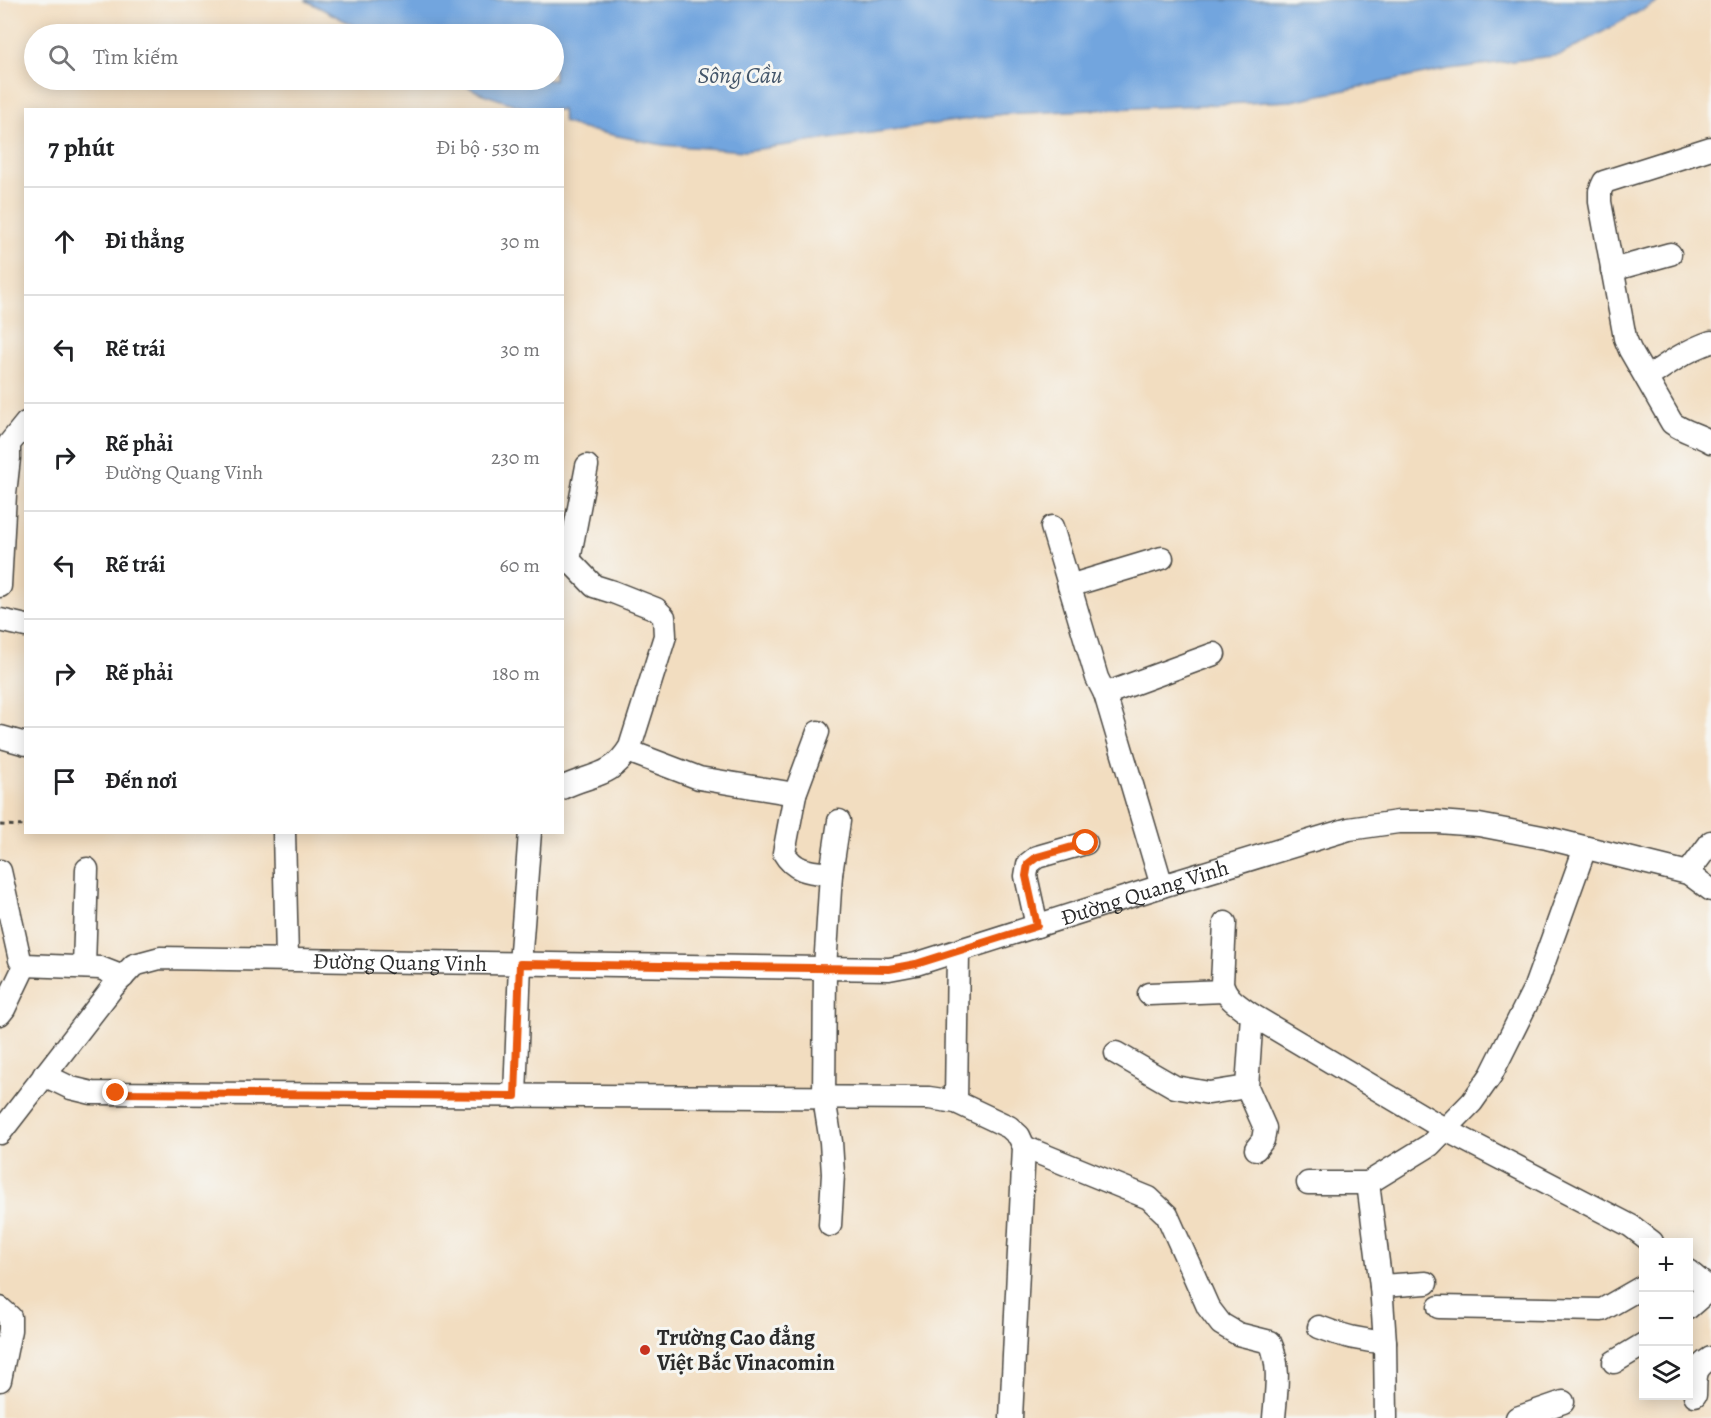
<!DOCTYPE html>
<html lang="vi">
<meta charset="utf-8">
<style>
:root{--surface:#fff;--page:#f2f2f2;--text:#202124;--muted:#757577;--line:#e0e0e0}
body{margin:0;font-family:Alegreya,serif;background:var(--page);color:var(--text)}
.controls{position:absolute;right:18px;bottom:18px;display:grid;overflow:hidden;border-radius:0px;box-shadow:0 3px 15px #0003}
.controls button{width:54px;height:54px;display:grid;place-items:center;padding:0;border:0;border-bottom:2px solid var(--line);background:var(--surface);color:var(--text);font:30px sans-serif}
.stop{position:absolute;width:18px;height:18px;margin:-14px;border:4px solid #ea580c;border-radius:50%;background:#fff}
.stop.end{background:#ea580c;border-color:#fff;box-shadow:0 2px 6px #0008}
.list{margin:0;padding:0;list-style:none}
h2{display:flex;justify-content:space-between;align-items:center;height:78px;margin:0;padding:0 24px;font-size:26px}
h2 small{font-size:20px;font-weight:400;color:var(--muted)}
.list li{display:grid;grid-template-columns:39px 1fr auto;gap:18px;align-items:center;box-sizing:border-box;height:108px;padding:0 24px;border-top:2px solid var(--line)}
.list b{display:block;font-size:22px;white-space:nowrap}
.list p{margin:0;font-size:20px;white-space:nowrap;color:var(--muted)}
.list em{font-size:20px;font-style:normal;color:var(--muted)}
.icon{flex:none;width:33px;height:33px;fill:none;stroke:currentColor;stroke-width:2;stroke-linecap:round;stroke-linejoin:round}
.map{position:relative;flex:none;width:1711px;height:1418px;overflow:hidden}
.search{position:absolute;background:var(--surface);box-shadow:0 3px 15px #0003;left:24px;top:24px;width:540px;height:66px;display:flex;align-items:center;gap:15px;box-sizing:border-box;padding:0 21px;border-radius:33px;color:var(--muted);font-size:22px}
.panel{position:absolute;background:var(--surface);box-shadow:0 3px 15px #0003;left:24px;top:108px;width:540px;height:726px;border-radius:0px}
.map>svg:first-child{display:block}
.water{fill:#72a5de;stroke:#4e6884;stroke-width:1.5}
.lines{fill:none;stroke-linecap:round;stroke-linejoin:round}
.minor-casing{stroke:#494641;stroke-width:25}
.path{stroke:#494641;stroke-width:3;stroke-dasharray:4.5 4.5;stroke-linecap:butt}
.minor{stroke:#fff;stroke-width:22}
.route{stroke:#ea580c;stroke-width:8}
.poi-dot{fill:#c8321e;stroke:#f6f6f2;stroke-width:2}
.labels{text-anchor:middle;stroke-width:6;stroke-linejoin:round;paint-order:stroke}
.street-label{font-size:22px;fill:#2b2b2b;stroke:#f6f6f2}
.poi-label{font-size:22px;font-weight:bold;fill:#2b2b2b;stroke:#f6f6f2;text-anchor:start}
.water-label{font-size:24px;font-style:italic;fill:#44566a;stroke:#f6f6f2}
</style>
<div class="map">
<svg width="1711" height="1418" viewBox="0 0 1711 1418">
<rect width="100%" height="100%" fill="#f6f6f2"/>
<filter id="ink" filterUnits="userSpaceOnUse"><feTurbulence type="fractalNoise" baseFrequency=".0167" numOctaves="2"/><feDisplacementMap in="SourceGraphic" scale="12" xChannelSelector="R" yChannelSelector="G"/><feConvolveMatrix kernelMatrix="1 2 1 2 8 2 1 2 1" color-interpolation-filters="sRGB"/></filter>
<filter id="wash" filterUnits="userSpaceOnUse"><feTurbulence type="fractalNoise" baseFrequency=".008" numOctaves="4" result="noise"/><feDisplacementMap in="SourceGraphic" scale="24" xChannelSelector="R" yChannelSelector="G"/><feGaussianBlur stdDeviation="1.35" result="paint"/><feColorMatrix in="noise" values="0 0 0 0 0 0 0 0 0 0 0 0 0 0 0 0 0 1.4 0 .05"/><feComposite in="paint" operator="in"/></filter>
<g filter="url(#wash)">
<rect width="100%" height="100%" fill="#f2ddc0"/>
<path class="water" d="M305,0H1660L1561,55L1449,69L1291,101L1004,114L745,151L663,145L583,129L563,122L562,110L528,109L480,93L455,80H554V34H370Z"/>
</g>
<g filter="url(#ink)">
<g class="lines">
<defs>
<g id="minor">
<path d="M1711,148L1604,182L1600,191V202L1625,338L1630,350L1672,423C1684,432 1698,434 1711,442"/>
<path d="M1612,270L1670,254"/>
<path d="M1647,378C1667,364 1687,350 1711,342"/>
<path d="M1052,527L1097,678L1105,694L1162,886"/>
<path d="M562,559L569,560L594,586L613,592L656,609L664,617L665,636L630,747C610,779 592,773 562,788"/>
<path d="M569,560L587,466"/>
<path d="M0,586L5,494L9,458V444L26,423"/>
<path d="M1069,586L1162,558"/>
<path d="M0,620L26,626"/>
<path d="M1105,694L1214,654"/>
<path d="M818,732L795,794L784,853C795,872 811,872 831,874"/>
<path d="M1,737L26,744"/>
<path d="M628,751L699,778L795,794"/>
<path d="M284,832L287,959"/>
<path d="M0,871L20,960L25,965L100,968L123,977"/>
<path d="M1688,873L1711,842"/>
<path d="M1225,923L1222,983C1226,999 1240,1006 1252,1015L1247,1087L1265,1128L1263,1140L1256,1149"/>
<path d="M1037,926L1026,876L1028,864L1037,857L1086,843"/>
<path d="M84,967L87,869"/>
<path d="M1149,994L1224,991"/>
<path d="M0,1014L4,1009L25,965"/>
<path d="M1252,1015L1446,1130L1631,1226L1652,1242"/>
<path d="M1116,1053L1175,1087L1209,1093L1247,1087"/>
<path d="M44,1075L71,1088L92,1093L929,1098L956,1102L1009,1127L1019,1136L1024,1147L1011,1418"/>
<path d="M515,1096L520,964L530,832"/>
<path d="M956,1102L958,951"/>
<path id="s1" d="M0,1133L113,987L134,965L160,958L889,969L916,964L1162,886L1349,829L1398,822H1438L1479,825L1547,838L1688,873L1711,890"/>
<path d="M1024,1147L1149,1198L1167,1215L1208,1307L1221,1324L1238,1334L1270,1342C1281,1366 1276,1392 1274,1418"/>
<path d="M1308,1183H1368L1430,1145L1472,1102L1491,1075L1535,987L1585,848"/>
<path d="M1368,1183L1381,1286L1385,1342L1386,1418"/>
<path d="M830,1225L833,1174L831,1142L824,1098L825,968L831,874L839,821"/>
<path d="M1688,1271L1711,1290"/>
<path d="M1381,1286L1426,1283"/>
<path d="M1439,1307L1602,1310L1644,1286"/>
<path d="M0,1308L10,1317V1330L0,1380"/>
<path d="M1688,1308L1710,1289"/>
<path d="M1319,1327C1341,1336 1361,1341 1385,1342"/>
<path d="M1614,1362L1644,1344"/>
<path d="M1695,1395C1696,1375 1693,1369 1711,1358"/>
<path d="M1517,1418L1563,1402"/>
</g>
</defs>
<use href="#minor" class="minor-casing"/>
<path class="path" d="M0,825L26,826"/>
<use href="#minor" class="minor"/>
</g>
</g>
<g class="lines" filter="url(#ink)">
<path class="route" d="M116,1093L515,1096L520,964L889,969L916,964L1037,926L1026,876L1028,864L1037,857L1086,843"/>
</g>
<circle class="poi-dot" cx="645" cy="1350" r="6"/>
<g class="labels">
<g class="street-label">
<text dy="8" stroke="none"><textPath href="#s1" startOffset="1238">Đường Quang Vinh</textPath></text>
<text dy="8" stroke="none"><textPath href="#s1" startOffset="482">Đường Quang Vinh</textPath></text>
</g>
<g class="poi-label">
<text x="657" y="1345">Trường Cao đẳng<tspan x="657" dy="25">Việt Bắc Vinacomin</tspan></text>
</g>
<g class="water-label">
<text x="740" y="83">Sông Cầu</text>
</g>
</g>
</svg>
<div class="controls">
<button>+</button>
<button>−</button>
<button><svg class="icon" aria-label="layers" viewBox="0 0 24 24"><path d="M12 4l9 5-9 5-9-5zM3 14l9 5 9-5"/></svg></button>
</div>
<div class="stop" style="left:1086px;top:843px"></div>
<div class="stop end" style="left:116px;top:1093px"></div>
<div class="search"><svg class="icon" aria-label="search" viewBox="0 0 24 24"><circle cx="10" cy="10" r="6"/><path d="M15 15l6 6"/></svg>Tìm kiếm</div>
<section class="panel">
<h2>7 phút<small>Đi bộ · 530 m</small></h2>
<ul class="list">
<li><svg class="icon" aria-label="ahead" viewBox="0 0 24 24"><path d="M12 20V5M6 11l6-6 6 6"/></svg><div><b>Đi thẳng</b></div><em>30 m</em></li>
<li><svg class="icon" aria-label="left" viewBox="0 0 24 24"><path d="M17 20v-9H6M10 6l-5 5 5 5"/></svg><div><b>Rẽ trái</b></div><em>30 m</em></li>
<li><svg class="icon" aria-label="right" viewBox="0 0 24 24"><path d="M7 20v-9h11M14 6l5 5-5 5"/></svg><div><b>Rẽ phải</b><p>Đường Quang Vinh</p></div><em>230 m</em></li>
<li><svg class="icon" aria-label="left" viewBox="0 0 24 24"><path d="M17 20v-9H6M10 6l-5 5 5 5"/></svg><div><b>Rẽ trái</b></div><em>60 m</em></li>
<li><svg class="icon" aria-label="right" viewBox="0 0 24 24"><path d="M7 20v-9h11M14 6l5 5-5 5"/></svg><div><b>Rẽ phải</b></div><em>180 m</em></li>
<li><svg class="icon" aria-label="arrive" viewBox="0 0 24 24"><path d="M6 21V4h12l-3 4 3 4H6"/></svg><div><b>Đến nơi</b></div></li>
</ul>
</section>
</div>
